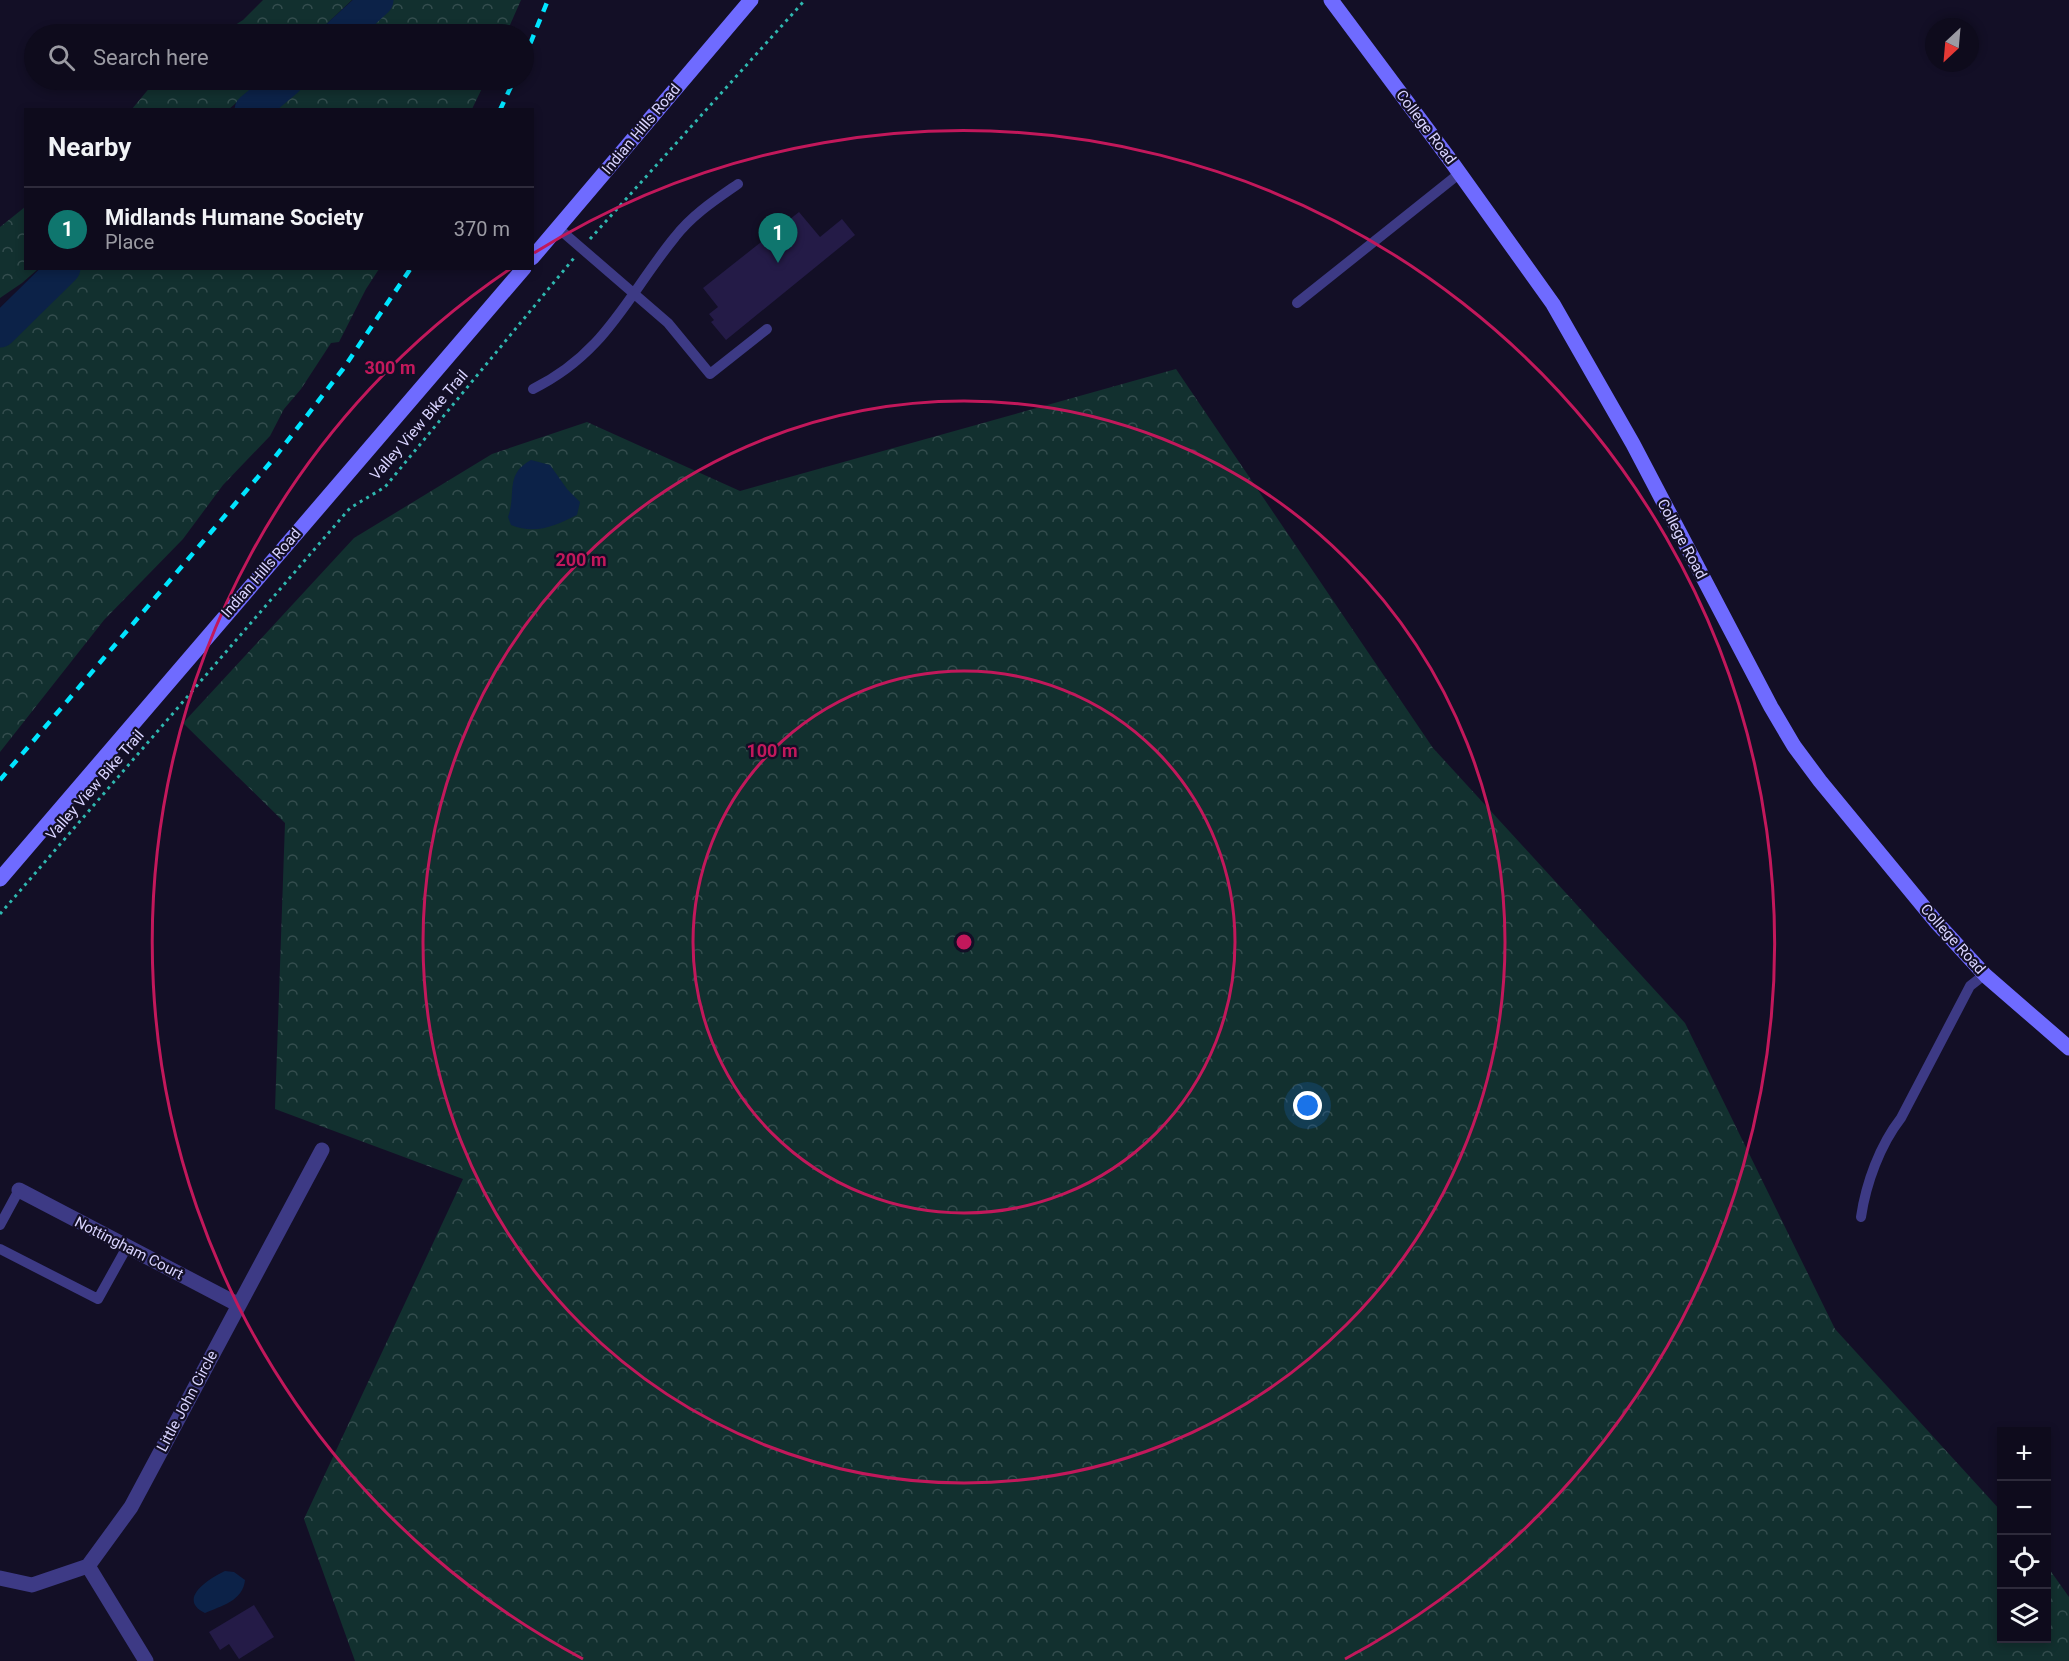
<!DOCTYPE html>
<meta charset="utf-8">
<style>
:root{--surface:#0e0b1c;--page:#171425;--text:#f1f3f6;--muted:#9b9ba3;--line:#2e2b3b;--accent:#0f766e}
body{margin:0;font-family:Roboto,sans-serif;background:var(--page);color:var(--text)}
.controls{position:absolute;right:18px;bottom:18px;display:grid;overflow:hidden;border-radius:0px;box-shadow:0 3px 9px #0003}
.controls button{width:54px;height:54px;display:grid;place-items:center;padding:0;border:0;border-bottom:2px solid var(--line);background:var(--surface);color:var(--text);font:30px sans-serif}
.compass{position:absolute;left:1925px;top:18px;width:54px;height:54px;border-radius:50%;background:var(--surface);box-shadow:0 3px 9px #0003;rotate:206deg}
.you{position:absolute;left:1308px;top:1106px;width:21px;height:21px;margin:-15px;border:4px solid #fff;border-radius:50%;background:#1a73e8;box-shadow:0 0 0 9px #1a73e833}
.badge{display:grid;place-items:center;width:39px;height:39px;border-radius:50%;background:var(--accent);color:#fff;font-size:20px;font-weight:700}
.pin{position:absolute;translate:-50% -50px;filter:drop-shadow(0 2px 3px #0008)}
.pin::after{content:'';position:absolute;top:32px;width:21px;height:18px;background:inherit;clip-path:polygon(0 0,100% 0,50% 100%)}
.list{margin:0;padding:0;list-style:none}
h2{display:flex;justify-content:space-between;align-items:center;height:78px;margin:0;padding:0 24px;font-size:26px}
h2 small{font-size:20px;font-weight:400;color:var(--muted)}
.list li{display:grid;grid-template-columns:39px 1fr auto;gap:18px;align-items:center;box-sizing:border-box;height:84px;padding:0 24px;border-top:2px solid var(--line)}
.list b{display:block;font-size:22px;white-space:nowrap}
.list p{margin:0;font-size:20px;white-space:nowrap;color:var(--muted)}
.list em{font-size:20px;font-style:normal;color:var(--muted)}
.icon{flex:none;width:33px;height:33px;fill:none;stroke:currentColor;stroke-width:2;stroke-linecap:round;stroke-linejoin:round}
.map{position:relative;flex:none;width:2069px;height:1661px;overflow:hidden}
.search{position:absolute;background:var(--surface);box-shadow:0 3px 9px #0003;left:24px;top:24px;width:510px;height:66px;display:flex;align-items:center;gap:15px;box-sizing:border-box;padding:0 21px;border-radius:33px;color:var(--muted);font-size:22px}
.panel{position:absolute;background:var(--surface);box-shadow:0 3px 9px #0003;left:24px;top:108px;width:510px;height:162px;border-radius:0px}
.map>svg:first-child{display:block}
.forest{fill:url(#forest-crowns)}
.water{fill:#0c2248}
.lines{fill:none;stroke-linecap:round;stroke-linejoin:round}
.river{stroke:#0c2248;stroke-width:33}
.building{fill:#241b47}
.path{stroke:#2fb8b0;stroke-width:3;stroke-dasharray:3 4.5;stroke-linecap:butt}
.lane{stroke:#3d3a85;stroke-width:10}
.street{stroke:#3d3a85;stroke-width:15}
.secondary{stroke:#6f6bff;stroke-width:15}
.rail{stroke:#00e5ff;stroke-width:4.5;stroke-dasharray:9 8;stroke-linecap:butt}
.ring{fill:none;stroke:#c2185b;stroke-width:3}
.labels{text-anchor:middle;stroke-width:4.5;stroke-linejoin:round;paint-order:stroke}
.street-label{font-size:15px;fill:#d9d4ff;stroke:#130f26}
.centre{fill:#c2185b;stroke:#130f26;stroke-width:3}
.ring-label{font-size:18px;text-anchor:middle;font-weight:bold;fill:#c2185b;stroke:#130f26;stroke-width:4.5;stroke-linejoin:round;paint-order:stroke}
</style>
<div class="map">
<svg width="2069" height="1661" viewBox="0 0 2069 1661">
<defs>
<pattern id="forest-crowns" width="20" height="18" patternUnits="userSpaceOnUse" patternTransform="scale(1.5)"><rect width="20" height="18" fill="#12302f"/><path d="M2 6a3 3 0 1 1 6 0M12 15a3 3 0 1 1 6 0" fill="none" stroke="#344d4e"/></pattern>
</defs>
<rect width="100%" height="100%" fill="#130f26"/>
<path class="forest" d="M263,0H352L316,34H221L243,20Z
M360,0H521L506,34H328Z
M156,80H263L229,109H132Z
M285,80H486L472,109H249Z
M25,207L26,268L38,269L22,283L0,298V227Z
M54,269H379L366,289L339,342L331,343L301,389L284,409L270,436L223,485L183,539L104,620L0,752V312Z
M1176,369L1433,748L1685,1023L1835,1329L2001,1511L2002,1638H2046L2047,1566L2069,1597V1661H355L304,1519L463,1179L275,1109L285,823L183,723L354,538L492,454L587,422L740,491Z"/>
<path class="water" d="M531,460L550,465L567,489L580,502L577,515C554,526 536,535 511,525L508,517C517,493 504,475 531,460Z
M225,1571L234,1572L245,1580C243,1601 221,1606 205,1613C176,1599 210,1578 225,1571Z"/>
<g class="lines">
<path class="river" d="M340,34L377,0
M251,110L287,80
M0,331L64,268"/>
</g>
<path class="building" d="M799,212L820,237L842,219L855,235L726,340L711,322L714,320L709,314L718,307L703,288Z
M254,1605L274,1637L239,1659L229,1644L220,1650L209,1632Z"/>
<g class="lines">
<path class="path" d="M590,239L805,0
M0,914L350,508L385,487L574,258"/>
<path class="lane" d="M558,228L668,323L710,374L767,329
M1297,303L1460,173
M533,389C606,353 627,296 675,237C692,215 715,200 738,184
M1861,1217C1866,1183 1880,1145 1901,1118L1970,986L1984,975
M0,1225L19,1190
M0,1249L98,1299L127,1247"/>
<path class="street" d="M19,1190L239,1305
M88,1566L146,1661
M0,1578L32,1585L88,1566L131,1507L322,1150"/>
<path class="secondary" d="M1331,0L1448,157L1553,304L1633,444L1771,707L1794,746L1820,781L1937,923L1986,976L2069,1048
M532,258L751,0
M0,879L524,268"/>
<path class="rail" d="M524,59L548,0
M500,110L514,80
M0,780L275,457L343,369L411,268"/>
</g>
<g class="ring">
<circle cx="964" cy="942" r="271"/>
<circle cx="964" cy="942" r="541"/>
<path d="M583 1659A812 812 0 0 1 510 269M534 253A812 812 0 1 1 1345 1659"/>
</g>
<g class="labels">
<g class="street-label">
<text transform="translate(1426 127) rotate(53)" y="5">College Road</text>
<text transform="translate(641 129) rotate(-50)" y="5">Indian Hills Road</text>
<text transform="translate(419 425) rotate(-49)" y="5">Valley View Bike Trail</text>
<text transform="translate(1682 539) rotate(62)" y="5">College Road</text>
<text transform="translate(261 573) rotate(-49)" y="5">Indian Hills Road</text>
<text transform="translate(95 785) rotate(-49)" y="5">Valley View Bike Trail</text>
<text transform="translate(1953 939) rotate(48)" y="5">College Road</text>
<text transform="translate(129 1248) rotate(27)" y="5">Nottingham Court</text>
<text transform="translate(187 1401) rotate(-62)" y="5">Little John Circle</text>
</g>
</g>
<circle cx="964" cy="942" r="9" class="centre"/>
<g class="ring-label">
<text x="390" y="374">300 m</text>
<text x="581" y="566">200 m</text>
<text x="772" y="757">100 m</text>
</g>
</svg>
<div class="controls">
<button>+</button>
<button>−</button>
<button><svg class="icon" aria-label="locate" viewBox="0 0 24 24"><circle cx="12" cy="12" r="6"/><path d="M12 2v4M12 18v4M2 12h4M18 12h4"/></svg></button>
<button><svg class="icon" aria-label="layers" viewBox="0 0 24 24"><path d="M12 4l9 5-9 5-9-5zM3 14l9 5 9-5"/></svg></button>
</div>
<svg class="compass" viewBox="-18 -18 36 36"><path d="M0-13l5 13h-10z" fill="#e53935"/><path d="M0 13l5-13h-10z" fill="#9b9ba3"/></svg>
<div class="you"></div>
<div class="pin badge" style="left:778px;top:263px">1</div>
<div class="search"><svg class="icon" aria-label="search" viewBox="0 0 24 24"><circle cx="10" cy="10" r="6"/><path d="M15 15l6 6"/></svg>Search here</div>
<section class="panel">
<h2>Nearby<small></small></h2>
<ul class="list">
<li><span class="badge">1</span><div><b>Midlands Humane Society</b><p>Place</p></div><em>370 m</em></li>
</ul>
</section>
</div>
